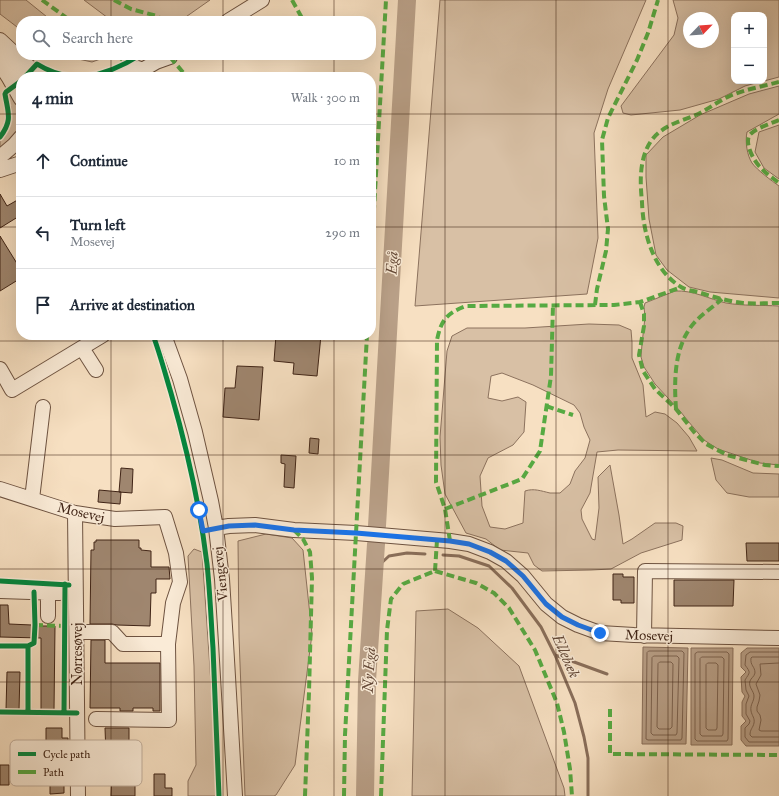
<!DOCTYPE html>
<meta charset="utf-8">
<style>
:root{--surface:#fff;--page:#f2f2f3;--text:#1f2937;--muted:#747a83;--line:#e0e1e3}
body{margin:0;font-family:"IM FELL Great Primer",serif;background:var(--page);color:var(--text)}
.controls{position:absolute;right:12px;top:12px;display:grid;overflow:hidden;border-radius:8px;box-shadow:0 4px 16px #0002}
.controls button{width:36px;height:36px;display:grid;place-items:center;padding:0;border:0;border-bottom:1px solid var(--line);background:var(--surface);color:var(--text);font:20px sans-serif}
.compass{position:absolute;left:683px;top:12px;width:36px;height:36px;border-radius:50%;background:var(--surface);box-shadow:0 4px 16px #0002;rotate:65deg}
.stop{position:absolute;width:12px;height:12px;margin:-9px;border:3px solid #1a73e8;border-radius:50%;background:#fff}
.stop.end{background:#1a73e8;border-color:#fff;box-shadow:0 1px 4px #0008}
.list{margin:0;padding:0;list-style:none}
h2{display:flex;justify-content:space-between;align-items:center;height:52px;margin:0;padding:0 16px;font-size:17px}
h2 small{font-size:13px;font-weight:400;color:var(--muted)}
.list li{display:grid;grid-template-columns:26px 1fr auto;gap:12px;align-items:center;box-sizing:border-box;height:72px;padding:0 16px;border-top:1px solid var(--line)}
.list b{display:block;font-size:15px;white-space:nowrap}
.list p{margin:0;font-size:13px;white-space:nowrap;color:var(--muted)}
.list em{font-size:13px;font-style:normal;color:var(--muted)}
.icon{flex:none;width:22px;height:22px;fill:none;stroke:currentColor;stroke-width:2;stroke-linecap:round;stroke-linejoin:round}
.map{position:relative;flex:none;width:779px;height:796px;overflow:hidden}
.search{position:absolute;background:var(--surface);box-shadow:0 4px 16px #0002;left:16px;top:16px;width:360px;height:44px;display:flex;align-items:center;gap:10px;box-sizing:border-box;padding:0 14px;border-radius:16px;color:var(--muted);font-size:15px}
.panel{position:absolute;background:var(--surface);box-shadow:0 4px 16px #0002;left:16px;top:72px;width:360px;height:268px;border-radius:16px}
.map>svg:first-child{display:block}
.green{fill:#d8c0a5;stroke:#8c725e;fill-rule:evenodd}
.water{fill:#b9a088;stroke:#896e5a}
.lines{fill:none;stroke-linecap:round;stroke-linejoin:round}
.shore{stroke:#7c624f;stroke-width:1}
.stream{stroke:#896e5a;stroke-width:3}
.river{stroke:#b9a088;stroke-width:18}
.building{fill:#9f866f;stroke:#402416}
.minor-casing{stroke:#6e5341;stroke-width:16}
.minor{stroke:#faebd7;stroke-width:14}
.quiet{stroke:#56aa42;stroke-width:4;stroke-dasharray:8 4;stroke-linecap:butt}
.cycleway-casing{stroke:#faebd7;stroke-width:8}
.cycleway{stroke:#00873e;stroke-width:5}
.route{stroke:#1a73e8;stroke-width:5}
.grid{fill:none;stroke:#402416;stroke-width:1;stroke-opacity:0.55}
.labels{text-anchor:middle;stroke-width:3;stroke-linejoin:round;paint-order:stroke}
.street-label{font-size:14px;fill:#402416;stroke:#faebd7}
.water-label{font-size:15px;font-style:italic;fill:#644938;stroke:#faebd7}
.key{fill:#faebd7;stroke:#c2af9d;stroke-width:1}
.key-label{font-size:11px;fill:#402416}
</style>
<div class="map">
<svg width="779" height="796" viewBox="0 0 779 796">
<rect width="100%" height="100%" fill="#f7e0c2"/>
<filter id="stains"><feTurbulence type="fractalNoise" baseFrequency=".005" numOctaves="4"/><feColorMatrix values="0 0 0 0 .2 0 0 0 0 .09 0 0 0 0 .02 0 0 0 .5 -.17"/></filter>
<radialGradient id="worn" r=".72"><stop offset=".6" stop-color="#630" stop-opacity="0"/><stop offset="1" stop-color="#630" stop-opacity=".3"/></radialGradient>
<path class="green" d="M0,0H26L52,21H21V30L0,14Z
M84,0H210L180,21H112Z
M440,0H646L608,89L594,133L598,238L587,294L415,306Z
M673,0H779V77L764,81V15H734V81H763L745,86L719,99L680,110L631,115L623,113L621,106L674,35L678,18ZM689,18H713V42H689Z
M60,55H102L106,57L92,62Z
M779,86V114L747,132C745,142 747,155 752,163C757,170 772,181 779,186V298L710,292L689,287L667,270L656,255L649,219L646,177V155L663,137L700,115L749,94Z
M13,92H14L21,108V122L18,130L12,139L0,152V141L7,131L11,119V107L7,96Z
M779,125V179L764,168L755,152L759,132Z
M675,291C693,290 709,299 726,303C743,306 762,305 779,306V465L760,463L718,449L704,440L688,421L680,411L655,384L644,367L641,357L642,344L645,317L644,307L645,303Z
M589,324L619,325L631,330L632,342V358L643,385L646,417L655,412L665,414L677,423L689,437L697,451L618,450L597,452L590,493L581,510L582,519L592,539L595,540L599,508L598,477L610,465L619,515L623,544L632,539L655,523H676L683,526L682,540L641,553L611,569L591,570L542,571L534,565L528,553L500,550L486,539L466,533L445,494L441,465L440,437L447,351L452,336L467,328H525ZM502,373L533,385L574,405L580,413L584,427L590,440L585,458L575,471L570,484L560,493C557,493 553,493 550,493C541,491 534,488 525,491L523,523L505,529L490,527L482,506L480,476L488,458L513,445L524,432L526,402L518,397L502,401L488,398L491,376Z
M711,458L722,460L753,473L779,474V497H749L727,493L716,480Z
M266,534L292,538L303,550L312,634L295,765L276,795L274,796H245L239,637L238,541Z
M194,549L202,552L213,713L217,796H188V781L196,765L194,666L188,556Z
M448,609L478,628L519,666L564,788L565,796H412L416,611Z"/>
<path class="water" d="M643,647L688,648L686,744H642Z
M691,648H733L732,745H691Z
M747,648H779V746H746L741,740V726L746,721L742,716V702L745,696L742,692L741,677L746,672L741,667V653Z"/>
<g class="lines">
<path class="shore" d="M649,651H682L684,653L682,738L681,740H648L646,739L647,653Z
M698,652H727L729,654L728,739L727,741H697L695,739V654Z
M779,652H750L746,655L745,665C751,673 750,672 745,680L746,690L749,696L746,704V714L750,721L749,724L745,728V737L749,742H779
M654,656H677L679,658L677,733L676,735H653L651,733L652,658Z
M702,657H722L724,659L723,734L722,736H702L700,734V659Z
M779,657H752L751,658C750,666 755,666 755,673C754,677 751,678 750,681C748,687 754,691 754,696C754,702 750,704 751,711C752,716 755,718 754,723C753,728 750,729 750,735L752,737H779
M660,662H671L673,664L672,727L670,729H659L657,727L658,664Z
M708,663H716L718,665L717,728L716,730H708L706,728V665Z
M779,663L760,664L761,675L756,684L760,695L759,701L757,707V711L760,715L761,720L759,730L761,731H779"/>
<path class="stream" d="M443,555L459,556L489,566L512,588L541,627L555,655L575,703L584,737L588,758V796
M375,569L389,556L407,553L425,554
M555,655L607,674"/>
<path class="river" d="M377,526L407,0
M365,796L367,681L376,544"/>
</g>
<path class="building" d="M0,194L7,206L21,198V215L0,228Z
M0,236L21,270V278L0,291Z
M276,335H321L317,376L293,374L294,363L274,361Z
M237,366L263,367L259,420L223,417L225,388H235Z
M310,438L319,439L318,454L309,453Z
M281,455L296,456L294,488L284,487L285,464L281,463Z
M121,468L133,469L132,493L119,492Z
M99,490L121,492L120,504L98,502Z
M96,540H139V548H141V550L151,551V567H169L170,579H156V593H151L150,626L117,625L112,624H90L91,550H94V542H96Z
M746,543H779V561H747Z
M613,574H623V577H634V603H621V600H613Z
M674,580H734L733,606H674Z
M0,605H8L9,624L32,625V626H55L54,710H41V638L0,637Z
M91,640H105V663H160V711H153V708H133V711H120V708H90Z
M7,672H20L19,710H6Z
M46,728H62V738H68V748H67V771H64V793L50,794V783H44V775H50V767L51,768V748L46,749Z
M105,728H129V744H132V754L106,755Z
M0,765H9V785H0Z
M135,771V796H111L112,772Z
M154,774H165V788H172V796H154Z"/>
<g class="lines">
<defs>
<path id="minor" d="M228,21L262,0
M0,40L28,66L44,77
M2,54L23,77
M0,64L9,78L21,99
M114,77L138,68
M130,77L156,62L170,57
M0,157L14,145L21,137
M0,170L21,163
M164,335L180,379L195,432L211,501L216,528L222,579L226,643L235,796
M82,348L96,370
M0,369L12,390L103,335
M0,489L75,513L115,519L165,517L176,553L180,582L173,603L168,644L169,720L96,719
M32,499L43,407
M75,513L78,796
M216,528L229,526L255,525L294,530L356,533L450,541L469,544L490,552L506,561L523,576L546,604L562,617L578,625L600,633L634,635L779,638
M0,591L60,593
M48,593V616
M77,632H112L123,644H168
M644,636L645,571L779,572"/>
</defs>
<use href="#minor" class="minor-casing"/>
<use href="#minor" class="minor"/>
<path class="quiet" d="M42,0L71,21
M114,0L131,9L157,16L164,21
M292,0L302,18L303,21
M116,55L127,63
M170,57L187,77
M779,82C764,86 747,89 732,95C720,100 710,108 698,114C682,121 662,125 651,141C639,159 640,182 642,202C643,233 653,270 681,287C686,290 693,291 698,292C713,297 728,301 743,303C755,304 767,303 779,303
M779,120C772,123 753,129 749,136C745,145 754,161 760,167C765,173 773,178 779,183
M371,261L386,0
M640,302L644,314V326L639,355L643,371L655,389L676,409L694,432L706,444L727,455L765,465L779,466
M595,305L597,289L606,251L608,229L604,196L602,140L608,118L637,60L648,33L658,0
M546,406L573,415
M676,409C674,380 674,346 694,323C702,314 713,307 722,299
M445,509L522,479L540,451L551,376L553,305
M294,530L303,539L310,552L312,578L309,692L305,796
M450,541L445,509L436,482L437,340C441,320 447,313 466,306L614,305L640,302L682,287
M435,571L476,583L494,593L509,608L535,650L557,703L564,732L570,769L572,796
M435,571L437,540
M35,625L65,626
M610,709V754L779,755
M344,796L345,735L356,533L367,335
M381,796L387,630L391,599L403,584L435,571"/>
<defs>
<path id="cycleway" d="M25,77L37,64C48,71 60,75 74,77
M84,77C105,74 123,66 140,55
M0,137C13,120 8,113 5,94L6,92L21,81
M153,335C160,354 165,373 171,393C187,449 200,506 207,564C210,592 211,620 213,648C215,697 217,747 219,796
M0,581L69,585
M0,646H28L34,643L35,625L34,592
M0,712L77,713
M28,712V646
M64,713L65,584"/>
</defs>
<use href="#cycleway" class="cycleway-casing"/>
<use href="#cycleway" class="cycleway"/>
</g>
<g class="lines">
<path class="route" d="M199,510L203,531L229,526L255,525L294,530L356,533L450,541L469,544L490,552L506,561L523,576L546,604L562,617L578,625L600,633"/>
</g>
<path class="grid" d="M111,0V21M223,0V21M334,0V21M445,0V796M556,0V796M668,0V796M111,55V77M223,55V77M334,55V77M0,114H21M371,114H779M0,227H21M371,227H779M111,335V796M223,335V796M334,335V796M0,341H779M0,455H779M0,569H779M0,682H779"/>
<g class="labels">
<g class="street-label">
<text transform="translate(81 512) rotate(13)" y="5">Mosevej</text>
<text transform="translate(220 574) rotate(-96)" y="5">Viengevej</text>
<text transform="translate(649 635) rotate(2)" y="5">Mosevej</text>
<text transform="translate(77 654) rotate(-90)" y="5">Nørresøvej</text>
</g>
<g class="water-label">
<text transform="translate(392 263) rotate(-87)" y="5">Egå</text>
<text transform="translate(566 656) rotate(66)" y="5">Ellebæk</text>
<text transform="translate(369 670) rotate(-87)" y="5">Ny Egå</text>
</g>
</g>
<rect x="10" y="740" width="132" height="46" rx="6" class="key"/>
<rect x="18" y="752" width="18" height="4" fill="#00873e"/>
<rect x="18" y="770" width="18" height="4" fill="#56aa42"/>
<g class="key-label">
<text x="43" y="758">Cycle path</text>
<text x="43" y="776">Path</text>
</g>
<rect width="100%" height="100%" filter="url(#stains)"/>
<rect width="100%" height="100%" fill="url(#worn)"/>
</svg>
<div class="controls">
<button>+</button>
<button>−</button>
</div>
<svg class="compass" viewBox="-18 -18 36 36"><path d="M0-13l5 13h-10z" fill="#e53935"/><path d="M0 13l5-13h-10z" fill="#747a83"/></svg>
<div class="stop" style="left:199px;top:510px"></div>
<div class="stop end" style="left:600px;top:633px"></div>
<div class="search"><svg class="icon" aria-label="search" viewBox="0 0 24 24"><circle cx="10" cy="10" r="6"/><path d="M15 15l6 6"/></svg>Search here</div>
<section class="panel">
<h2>4 min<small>Walk · 300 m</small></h2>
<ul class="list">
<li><svg class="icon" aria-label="ahead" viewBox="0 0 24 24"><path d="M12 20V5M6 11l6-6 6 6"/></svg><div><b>Continue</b></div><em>10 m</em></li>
<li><svg class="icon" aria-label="left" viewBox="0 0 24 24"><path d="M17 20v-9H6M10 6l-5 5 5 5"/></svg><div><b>Turn left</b><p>Mosevej</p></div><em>290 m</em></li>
<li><svg class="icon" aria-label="arrive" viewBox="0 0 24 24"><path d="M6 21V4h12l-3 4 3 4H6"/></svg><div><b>Arrive at destination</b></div></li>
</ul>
</section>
</div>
